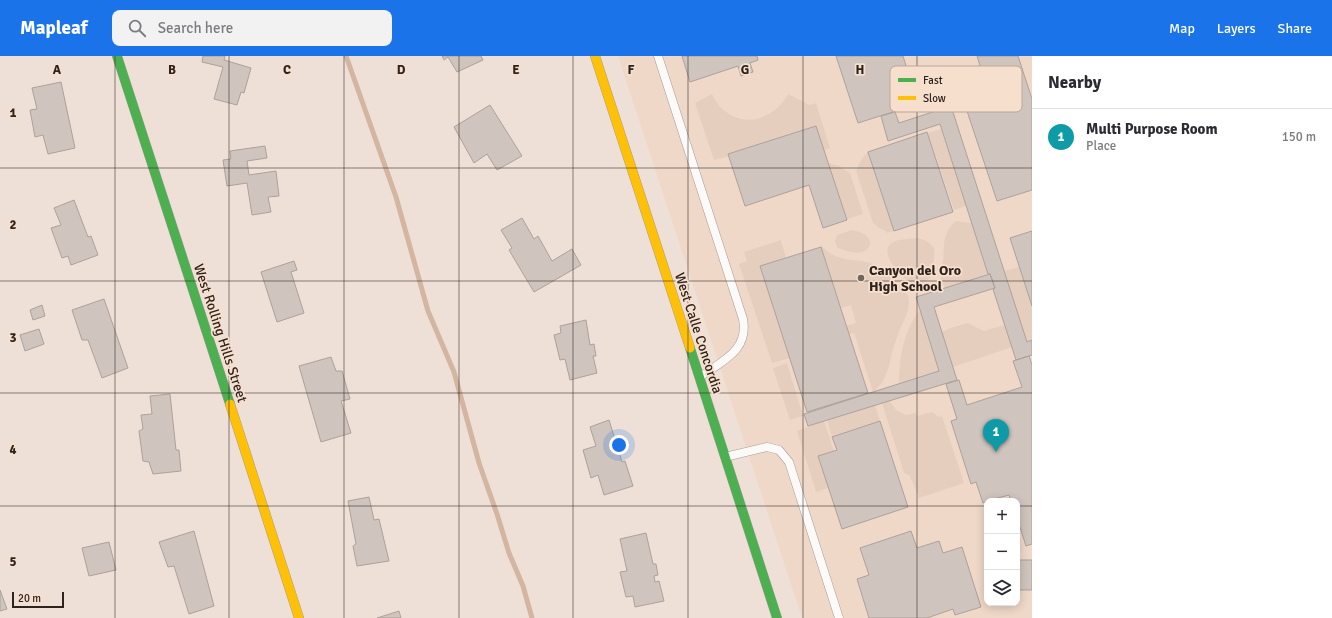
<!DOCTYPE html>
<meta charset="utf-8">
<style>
:root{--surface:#fff;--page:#f2f2f3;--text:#2b2b33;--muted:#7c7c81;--line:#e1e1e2;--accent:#1a73e8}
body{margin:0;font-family:Signika,sans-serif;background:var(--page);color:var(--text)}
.controls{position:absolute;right:12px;bottom:12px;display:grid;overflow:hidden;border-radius:8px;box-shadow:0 2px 10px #0003}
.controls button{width:36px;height:36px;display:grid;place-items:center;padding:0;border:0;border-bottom:1px solid var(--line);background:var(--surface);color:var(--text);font:20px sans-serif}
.scale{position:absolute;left:12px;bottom:10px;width:52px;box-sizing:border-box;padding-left:4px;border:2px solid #2d241e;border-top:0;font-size:11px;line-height:14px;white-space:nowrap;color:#2d241e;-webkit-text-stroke:3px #f7dfce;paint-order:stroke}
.you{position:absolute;left:619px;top:389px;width:14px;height:14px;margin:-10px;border:3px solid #fff;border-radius:50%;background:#1a73e8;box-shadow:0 0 0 6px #1a73e833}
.badge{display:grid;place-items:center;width:26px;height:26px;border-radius:50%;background:var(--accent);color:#fff;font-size:13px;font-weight:700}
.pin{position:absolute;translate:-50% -33px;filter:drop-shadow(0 1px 2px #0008)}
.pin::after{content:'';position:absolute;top:21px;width:14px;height:12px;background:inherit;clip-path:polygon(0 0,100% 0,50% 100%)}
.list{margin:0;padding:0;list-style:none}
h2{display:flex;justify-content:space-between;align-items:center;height:52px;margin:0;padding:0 16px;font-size:17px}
h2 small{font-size:13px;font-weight:400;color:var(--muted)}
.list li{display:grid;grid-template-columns:26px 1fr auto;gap:12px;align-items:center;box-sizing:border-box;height:56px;padding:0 16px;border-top:1px solid var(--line)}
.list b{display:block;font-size:15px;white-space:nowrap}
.list p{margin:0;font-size:13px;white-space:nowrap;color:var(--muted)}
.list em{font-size:13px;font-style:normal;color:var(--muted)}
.icon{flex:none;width:22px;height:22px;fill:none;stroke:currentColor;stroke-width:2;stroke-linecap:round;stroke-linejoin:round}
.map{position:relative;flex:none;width:1032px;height:562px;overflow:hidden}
header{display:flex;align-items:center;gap:24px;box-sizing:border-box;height:56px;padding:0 20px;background:var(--accent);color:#fff}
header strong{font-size:19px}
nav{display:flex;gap:22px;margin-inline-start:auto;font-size:14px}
.search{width:280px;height:36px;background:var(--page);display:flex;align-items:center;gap:10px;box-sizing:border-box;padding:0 14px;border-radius:8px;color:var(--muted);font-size:15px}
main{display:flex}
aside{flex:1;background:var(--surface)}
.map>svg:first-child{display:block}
.built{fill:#efd8c8;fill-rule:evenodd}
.green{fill:#e6cebe}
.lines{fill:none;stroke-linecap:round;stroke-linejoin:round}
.stream{stroke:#d3b5a0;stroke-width:5}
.building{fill:#cfc4be;stroke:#aca29b}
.lane-casing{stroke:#a59b94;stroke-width:9}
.fast-casing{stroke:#a59b94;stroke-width:10}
.slow-casing{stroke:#a59b94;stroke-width:10}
.lane{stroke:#fcfaf9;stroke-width:8}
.fast{stroke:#4caf50;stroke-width:9}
.slow{stroke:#ffc107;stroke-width:9}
.grid{fill:none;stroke:#2d241e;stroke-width:1;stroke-opacity:0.55}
.poi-dot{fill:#71665f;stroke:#f7dfce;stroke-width:1.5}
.labels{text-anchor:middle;stroke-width:3.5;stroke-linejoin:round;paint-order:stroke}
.poi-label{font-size:14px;font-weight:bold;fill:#2d241e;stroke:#f7dfce;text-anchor:start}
.street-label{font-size:14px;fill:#2d241e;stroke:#f7dfce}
.key{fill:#f7dfce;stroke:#baa799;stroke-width:1}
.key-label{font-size:11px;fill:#2d241e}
.grid-label{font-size:13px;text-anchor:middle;font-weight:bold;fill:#2d241e;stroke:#f7dfce;stroke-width:3.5;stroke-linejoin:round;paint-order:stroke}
</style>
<header>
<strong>Mapleaf</strong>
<div class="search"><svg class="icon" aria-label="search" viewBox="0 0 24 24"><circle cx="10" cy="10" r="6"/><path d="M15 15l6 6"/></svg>Search here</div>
<nav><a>Map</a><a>Layers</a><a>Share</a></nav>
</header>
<main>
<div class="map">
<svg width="1032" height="562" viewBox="0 0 1032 562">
<rect width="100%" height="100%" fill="#eee0d7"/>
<path class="built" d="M618,0H1032V562H802ZM987,445H1017V547H987Z"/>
<path class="green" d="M712,38C715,44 719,51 725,55C747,73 776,61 788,38L810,49L816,47L830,92L824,94L816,70L729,98V100L714,104L695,47Z
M941,73L966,150L954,154L928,77Z
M868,96L894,175L887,177L886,175L879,172L873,167L856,115L861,104Z
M828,107L839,110L850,117L863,158L847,163Z
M956,165L972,167L988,218L947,232L941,228C939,220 942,214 943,206C945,189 941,178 956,165Z
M852,174C884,179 870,209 837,191L835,185L837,179Z
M917,182C925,183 929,186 934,192C935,203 933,212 930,222C925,226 919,229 912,227C902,223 876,195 893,186C899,183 910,183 917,182Z
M781,184L786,202L790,302L772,307L739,208L747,205L744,196Z
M820,188C839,210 855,200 876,209C885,213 892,222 899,229C904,233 910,240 909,247C909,257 899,273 896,284C889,302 890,324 873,336L854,277L849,278L846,270L856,267L851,249L841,252Z
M1019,211L1032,250V284L1027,286L1004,215Z
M920,254L939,315L899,327C899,302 904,274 920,254Z
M968,267L984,275L1004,269L1012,291L953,311L942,276L950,272Z
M787,307L803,360L790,364L773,312Z
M890,345L896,354L906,359L916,357L917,360L932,356L939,361L942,360L964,427L919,442L910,420L904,417L882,347Z
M875,349L880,365L832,381L827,364Z
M824,365L834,395L819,400L828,432L816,436L797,375Z"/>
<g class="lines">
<path class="stream" d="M346,0L396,141L428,255L454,316L479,407L497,458L509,497L523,530L532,562"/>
</g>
<path class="building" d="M203,0H225L224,4L251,12L244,37L241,36L237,49L214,43L223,11L202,6Z
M442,0H481L483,4L457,16L448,1L444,4Z
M682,0H757L758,4L750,7L753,16L741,20L738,10L690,26Z
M836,0H903L918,48L858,67Z
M977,0H1018L1032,43V134L997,145L963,43L988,35Z
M61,26L75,92L48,98L43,79L35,81L30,54L37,53L32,32Z
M490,49L522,100L497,114L487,98L474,107L454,71Z
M951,50L1027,286L1032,284V299L1016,304L993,233L995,232L990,218H988L940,68L888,85L881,60L895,56L899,67Z
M816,70L847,164L823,172L809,129L745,150L728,98Z
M927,76L953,156L894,175L868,96Z
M265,90L267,102L247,105L249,119L276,115L279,140L268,141L271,156L252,159L247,127L227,130L223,104L231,103L230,95Z
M74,144L88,181L91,180L98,199L71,209L68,200L62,202L51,172L61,169L54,152Z
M522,162L534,183L538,180L552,205L572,193L581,209L534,236L509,194L512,192L501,174Z
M1032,175V250L1010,182Z
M821,191L868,337L807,356L760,210Z
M294,205L297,214L291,216L304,257L277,266L261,216Z
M990,218L995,232L934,251L957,324L808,370L804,358L939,315L916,241Z
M104,243L128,312L102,322L88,284H82L72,254Z
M42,249L45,260L33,264L30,254Z
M586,264L590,289L594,288L596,300H593L597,317L570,324L565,303L560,304L554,279L561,277L560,270Z
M39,273L44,288L25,295L20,279Z
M1029,300L1032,309V488L1026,490L1017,462V445H1011L1009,439L987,445L983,447L976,426L971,428L951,365L957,363L946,328L959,324L967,349L1022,331L1013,305Z
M331,301L336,315H342L350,343L341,345L351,377L321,386L299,310Z
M170,338L176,394H179L181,415L153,418L149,406L143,405L139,375L143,373L141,359L152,358L150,340Z
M609,364L622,406L625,405L633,430L604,439L598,419L591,422L583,394L596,390L590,371Z
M880,365L908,451L842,473L818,400L837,394L832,381Z
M369,441L374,464L379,463L389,505L357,510L353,490L356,488L348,445Z
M194,475L214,550L189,558L174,510L168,511L159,486Z
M911,475L917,492L939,485L943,497L962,491L981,551L955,559L953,553L927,562H869L857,523L869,519L860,492Z
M646,477L653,508H656L658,519L654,520L655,526L659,525L664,545L635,551L633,540L626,541L620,516L627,515L620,483Z
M109,486L116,514L89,520L82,492Z
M1018,504H1032V534H1017Z
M0,534L7,553L0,555Z
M399,555L401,562H377Z"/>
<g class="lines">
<defs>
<path id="lane" d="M658,0L743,263C749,295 722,305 700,321
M725,401L767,391L779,394L789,406L839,562"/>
<path id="fast" d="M117,0L230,348
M690,292L777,562"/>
<path id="slow" d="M595,0L690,292
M230,348L299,562"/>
</defs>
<use href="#lane" class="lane-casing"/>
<use href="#fast" class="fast-casing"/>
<use href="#slow" class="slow-casing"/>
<use href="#lane" class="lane"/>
<use href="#fast" class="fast"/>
<use href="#slow" class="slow"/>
</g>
<path class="grid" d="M115,0V562M229,0V562M344,0V562M459,0V562M573,0V562M688,0V562M803,0V562M917,0V562M0,112H1032M0,225H1032M0,337H1032M0,450H987M1017,450H1032"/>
<circle class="poi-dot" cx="861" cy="222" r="4"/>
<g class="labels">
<g class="poi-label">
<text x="869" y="219">Canyon del Oro<tspan x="869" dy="16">High School</tspan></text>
</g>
<g class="street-label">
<text transform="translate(221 277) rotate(72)" y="5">West Rolling Hills Street</text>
<text transform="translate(699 277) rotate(72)" y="5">West Calle Concordia</text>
</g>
</g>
<rect x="890" y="10" width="132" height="46" rx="6" class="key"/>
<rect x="898" y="22" width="18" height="4" fill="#4caf50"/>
<rect x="898" y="40" width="18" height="4" fill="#ffc107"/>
<g class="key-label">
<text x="923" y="28">Fast</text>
<text x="923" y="46">Slow</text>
</g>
<g class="grid-label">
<text x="57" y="18">A</text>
<text x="172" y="18">B</text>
<text x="287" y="18">C</text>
<text x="401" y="18">D</text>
<text x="516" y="18">E</text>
<text x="631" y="18">F</text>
<text x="745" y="18">G</text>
<text x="860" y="18">H</text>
<text x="13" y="61">1</text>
<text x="13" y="173">2</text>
<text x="13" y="286">3</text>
<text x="13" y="398">4</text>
<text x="13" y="510">5</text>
</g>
</svg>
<div class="controls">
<button>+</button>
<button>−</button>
<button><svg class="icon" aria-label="layers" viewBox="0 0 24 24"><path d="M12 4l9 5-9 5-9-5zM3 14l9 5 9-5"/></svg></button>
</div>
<div class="scale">20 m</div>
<div class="you"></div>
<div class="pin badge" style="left:996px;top:396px;background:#0f9aa8">1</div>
</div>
<aside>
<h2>Nearby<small></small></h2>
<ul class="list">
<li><span class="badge" style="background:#0f9aa8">1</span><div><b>Multi Purpose Room</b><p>Place</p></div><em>150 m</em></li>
</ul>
</aside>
</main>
